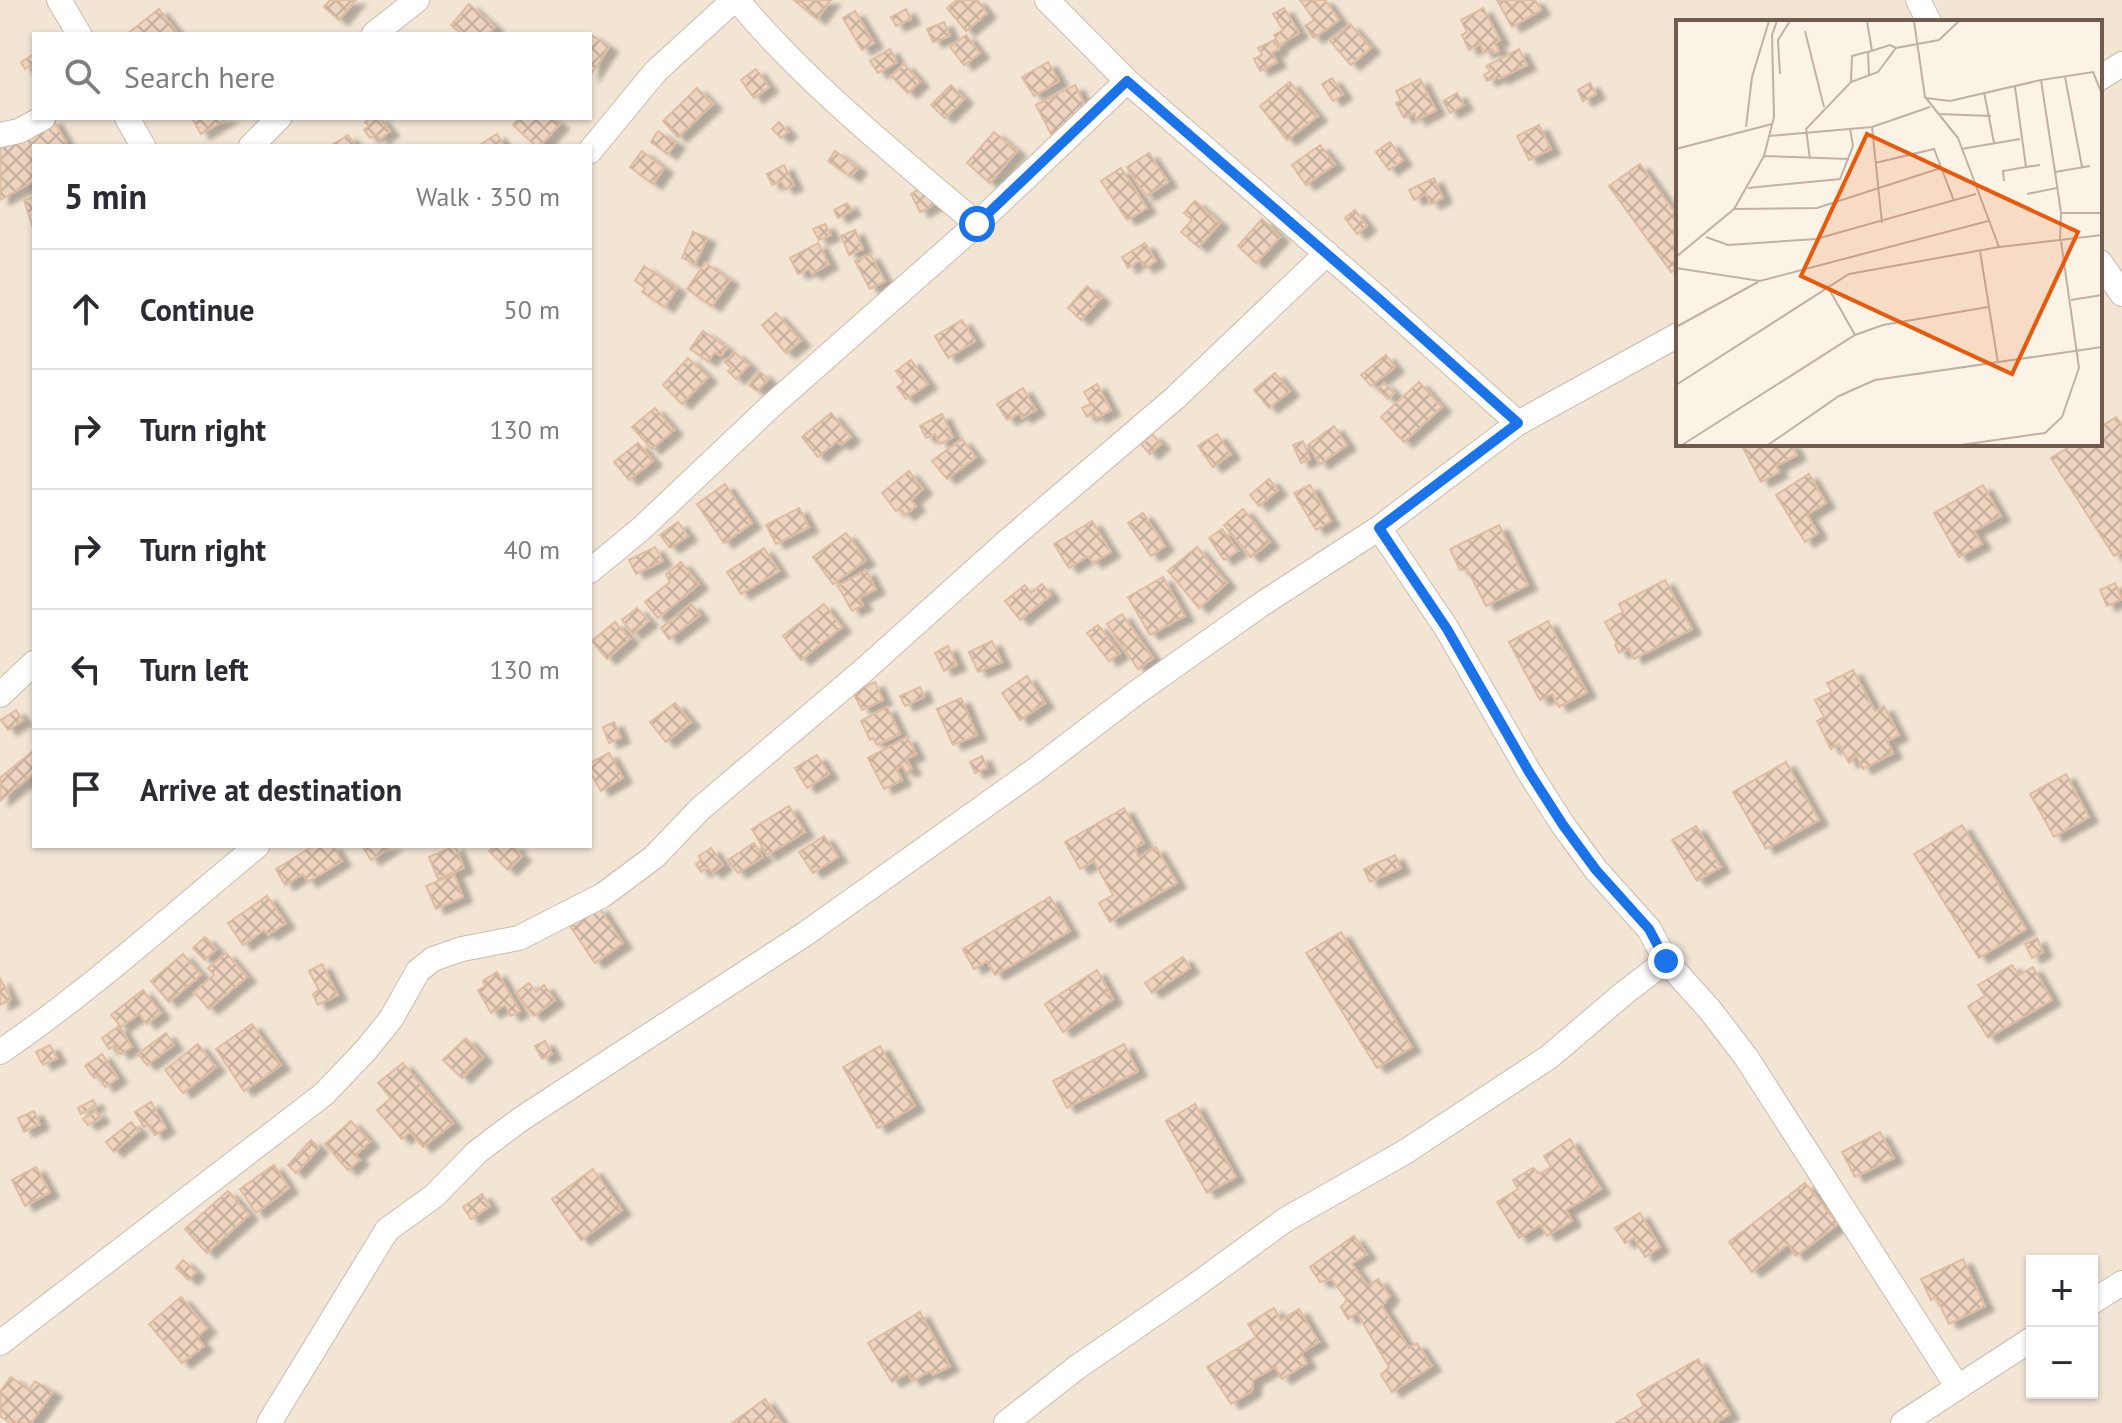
<!DOCTYPE html>
<meta charset="utf-8">
<style>
:root{--surface:#fff;--page:#f7f7f7;--text:#2b2b33;--muted:#7c7c81;--line:#e1e1e2}
body{margin:0;font-family:"PT Sans",sans-serif;background:var(--page);color:var(--text)}
.controls{position:absolute;right:24px;bottom:24px;display:grid;overflow:hidden;border-radius:0px;box-shadow:0 2px 6px #0004}
.controls button{width:72px;height:72px;display:grid;place-items:center;padding:0;border:0;border-bottom:2px solid var(--line);background:var(--surface);color:var(--text);font:40px sans-serif}
.stop{position:absolute;width:24px;height:24px;margin:-18px;border:6px solid #1a73e8;border-radius:50%;background:#fff}
.stop.end{background:#1a73e8;border-color:#fff;box-shadow:0 2px 8px #0008}
.list{margin:0;padding:0;list-style:none}
h2{display:flex;justify-content:space-between;align-items:center;height:104px;margin:0;padding:0 32px;font-size:34px}
h2 small{font-size:26px;font-weight:400;color:var(--muted)}
.list li{display:grid;grid-template-columns:52px 1fr auto;gap:24px;align-items:center;box-sizing:border-box;height:120px;padding:0 32px;border-top:2px solid var(--line)}
.list b{display:block;font-size:30px;white-space:nowrap}
.list em{font-size:26px;font-style:normal;color:var(--muted)}
.icon{flex:none;width:44px;height:44px;fill:none;stroke:currentColor;stroke-width:2;stroke-linecap:round;stroke-linejoin:round}
.map{position:relative;flex:none;width:2122px;height:1423px;overflow:hidden}
.search{position:absolute;background:var(--surface);box-shadow:0 2px 6px #0004;left:32px;top:32px;width:560px;height:88px;display:flex;align-items:center;gap:20px;box-sizing:border-box;padding:0 28px;border-radius:0px;color:var(--muted);font-size:30px}
.panel{position:absolute;background:var(--surface);box-shadow:0 2px 6px #0004;left:32px;top:144px;width:560px;height:704px;border-radius:0px}
.map>svg:first-child{display:block}
.residential{fill:#f2e5d4;fill-rule:evenodd}
.building{fill:url(#building-cross-hatch);stroke:#dfbba0;stroke-width:2;filter:url(#shadow)}
.lines{fill:none;stroke-linecap:round;stroke-linejoin:round}
.street-casing{stroke:#cbbbac;stroke-width:26}
.street{stroke:#fff;stroke-width:24}
.route{stroke:#1a73e8;stroke-width:10}
.inset-road{fill:none;stroke:#c0b1a3;stroke-width:2}
.view{fill:#e8590c;fill-opacity:0.15;stroke:#e8590c;stroke-width:4}
.inset-edge{fill:none;stroke:#715b4c;stroke-width:4}
</style>
<div class="map">
<svg width="2122" height="1423" viewBox="0 0 2122 1423">
<defs>
<pattern id="building-cross-hatch" width="8" height="8" patternUnits="userSpaceOnUse" patternTransform="scale(2)"><rect width="8" height="8" fill="#eed4be"/><path d="M0 0l8 8M0 8l8-8" fill="none" stroke="#c5af9d"/></pattern>
<filter id="shadow"><feDropShadow dx="9" dy="5" stdDeviation="2" flood-color="#0004"/></filter>
</defs>
<rect width="100%" height="100%" fill="#fbf3e5"/>
<path class="residential" d="M0,0H2122V1423H0ZM1678,22H2100V444H1678ZM34,34H590V118H34ZM34,146H590V846H34ZM2032,1261H2092V1393H2032Z"/>
<path class="building" d="M330,0H356L339,20L324,7Z
M794,0H831L817,19Z
M957,0H977L987,13L966,31L947,8Z
M1300,0H1325L1339,20L1314,38L1305,26L1314,20Z
M1497,0H1535L1541,10L1512,27Z
M469,4L495,27L489,34H462L451,25Z
M1284,8L1299,33L1279,45L1274,35L1283,30L1273,14Z
M1483,8L1500,40L1495,43L1499,51L1494,53L1492,49L1484,53L1480,44L1469,50L1462,35L1467,32L1461,20Z
M159,9L177,32L174,34H127Z
M906,9L911,19L896,26L891,17Z
M855,11L874,43L862,50L843,18Z
M944,22L950,36L933,42L927,29Z
M1350,24L1371,48L1351,65L1330,41Z
M590,34L609,47L590,76Z
M966,35L980,53L964,65L950,47Z
M1274,40L1279,49L1272,53L1277,62L1260,71L1254,59L1262,55L1258,48Z
M890,49L897,62L878,73L870,61Z
M1519,49L1527,65L1499,79L1498,76L1487,81L1484,75L1490,71L1486,66Z
M33,55L34,64L25,69L21,62Z
M1048,62L1059,81L1034,96L1022,77Z
M904,64L920,82L908,93L891,76Z
M756,69L769,87L754,98L741,80Z
M1332,78L1343,94L1333,101L1322,84Z
M1420,79L1436,110L1417,120L1414,113L1404,118L1396,103L1401,101L1396,91Z
M1290,82L1318,116L1287,140L1260,106Z
M1590,83L1596,94L1583,101L1578,90Z
M951,85L964,99L945,118L931,105Z
M1075,85L1088,111L1080,119L1051,134L1036,105Z
M697,88L713,104L678,137L663,121Z
M1457,93L1464,105L1450,113L1443,101Z
M192,118H228L201,134Z
M370,118H380L390,131L380,139L376,134L370,138L364,130L369,126L365,122Z
M520,118H553L560,124L540,146H536L513,125Z
M53,119L68,146H34V181L0,200V149Z
M779,122L788,132L781,138L772,129Z
M1539,125L1551,149L1529,160L1517,136Z
M658,131L676,143L668,154L651,142Z
M994,132L1017,151L990,183L967,163Z
M497,134L504,146H482L481,144Z
M348,135L356,146H330Z
M1390,142L1403,160L1389,170L1376,152Z
M1320,145L1335,164L1306,185L1292,165Z
M642,151L664,168L653,184L630,167Z
M835,151L858,168L851,177L828,161Z
M1149,153L1168,182L1146,196L1127,167Z
M1640,164L1678,217V268L1671,272L1609,186Z
M784,165L794,185L785,189L781,181L772,185L767,174Z
M1121,168L1147,208L1127,220L1101,181Z
M1434,178L1443,198L1431,204L1426,194L1414,200L1409,190Z
M929,184L938,202L920,212L911,194Z
M34,197V231L24,200Z
M1195,201L1220,223L1199,247L1181,232L1192,220L1184,213Z
M847,203L852,210L838,218L834,210Z
M1355,210L1367,226L1357,234L1345,218Z
M1262,219L1280,237L1256,263L1238,246Z
M825,224L831,235L819,240L813,229Z
M855,230L863,249L849,255L841,236Z
M693,232L707,238L695,264L682,258Z
M818,243L829,264L812,274L809,269L798,274L790,258Z
M1145,243L1156,261L1145,268L1140,260L1128,268L1122,257Z
M870,254L885,281L870,289L855,261Z
M705,263L730,280L712,306L687,289Z
M644,266L677,288L665,307L642,292L645,288L635,281Z
M1087,286L1101,298L1081,320L1068,308Z
M776,313L801,341L786,353L762,325Z
M962,320L975,341L948,358L935,336Z
M703,331L727,348L721,356L715,352L708,361L690,349Z
M734,352L749,365L736,379L728,371L731,368L725,362Z
M1386,355L1395,367L1371,386L1361,375Z
M688,358L708,377L682,404L663,385Z
M911,360L928,384L906,399L897,387L904,382L896,371Z
M760,372L768,379L757,391L749,385Z
M1275,373L1290,391L1269,408L1254,390Z
M1419,382L1442,407L1404,442L1381,417Z
M1384,383L1394,393L1388,399L1378,389Z
M1097,384L1111,410L1097,418L1094,413L1087,417L1082,408L1091,404L1084,392Z
M1023,388L1036,410L1022,418L1020,413L1007,420L997,404Z
M655,408L674,430L652,449L632,427Z
M831,413L851,437L841,445L837,441L818,457L802,437Z
M942,414L953,437L940,444L935,434L926,438L920,426Z
M2116,417L2122,425V552L2114,556L2051,458L2074,444H2100V427Z
M1334,426L1347,445L1320,464L1308,445Z
M1152,434L1161,444L1150,454L1141,444Z
M1217,434L1231,454L1213,467L1198,446Z
M962,439L976,457L947,479L932,461Z
M1303,441L1310,459L1301,463L1293,445Z
M638,443L653,461L629,480L614,462Z
M1746,444H1791L1797,455L1776,466L1779,472L1761,482L1742,446Z
M909,471L923,489L911,500L916,506L905,515L900,508L896,511L882,493Z
M1809,474L1826,503L1807,515L1818,533L1805,542L1776,495Z
M1269,479L1278,490L1259,506L1250,495Z
M725,484L752,523L724,543L697,504Z
M1310,485L1331,521L1316,530L1294,493Z
M1983,485L2001,516L1974,531L1982,544L1959,557L1934,513Z
M799,508L809,527L776,544L766,525Z
M1243,509L1270,542L1251,557L1224,525Z
M1143,513L1165,546L1151,556L1128,523Z
M1092,521L1111,552L1093,563L1088,556L1069,568L1054,544Z
M678,522L688,536L670,548L660,535Z
M1499,525L1528,585L1486,606L1467,569L1460,570L1450,549Z
M1222,529L1238,551L1224,560L1209,538Z
M846,533L866,560L833,584L813,557Z
M655,547L663,561L636,574L629,560Z
M1197,547L1227,583L1199,608L1168,571Z
M764,548L779,571L741,594L727,572Z
M681,562L699,584L658,618L645,602L670,582L666,574Z
M866,570L876,589L859,598L863,605L852,611L838,586Z
M1163,577L1185,616L1150,635L1128,597Z
M1665,580L1692,629L1634,659L1629,648L1619,653L1615,645L1617,644L1605,622L1623,612L1619,604Z
M2115,583L2122,599L2107,606L2100,590Z
M1042,584L1051,595L1020,620L1005,601L1025,585L1031,593Z
M691,604L700,615L669,639L661,628Z
M824,604L842,627L801,660L783,636Z
M637,608L649,621L633,634L622,620Z
M1122,614L1153,658L1138,669L1107,624Z
M1548,621L1587,692L1559,707L1552,694L1540,700L1509,642Z
M615,622L630,639L607,659L592,641Z
M1098,625L1120,653L1109,661L1087,633Z
M992,641L1002,662L978,672L969,652Z
M948,646L957,665L944,671L935,653Z
M1853,670L1875,711L1884,706L1899,735L1887,741L1893,753L1863,769L1856,755L1849,763L1839,744L1831,749L1817,721L1824,717L1815,700L1832,692L1827,683Z
M1027,676L1045,703L1020,720L1002,693Z
M875,682L883,700L862,710L853,692Z
M920,687L924,697L905,706L900,696Z
M961,698L977,735L953,745L937,709Z
M675,703L691,722L666,742L650,722Z
M887,707L900,734L877,745L873,738L870,740L861,721Z
M16,710L23,720L8,730L1,720Z
M614,722L621,738L609,743L603,727Z
M907,737L916,754L906,759L912,769L906,772L902,766L896,769L902,780L884,789L868,758Z
M34,750V773L0,801V778Z
M609,753L623,778L601,791L590,772V763Z
M817,755L829,774L807,788L795,768Z
M982,756L987,768L975,773L970,762Z
M1786,762L1819,820L1766,849L1733,792Z
M2066,774L2089,817L2054,837L2030,794Z
M789,806L805,832L767,855L752,829Z
M1124,808L1144,843L1134,848L1139,857L1156,847L1177,883L1110,922L1099,903L1113,895L1094,861L1080,869L1065,842Z
M1962,825L2026,929L1979,958L1914,854Z
M1696,826L1721,867L1697,881L1672,840Z
M824,836L838,857L813,873L799,852Z
M754,843L763,857L738,873L728,860Z
M313,846H333L342,861L308,882L303,874L285,885L276,869Z
M362,846H392L371,860Z
M455,846L464,868L438,879L429,857Z
M494,846H516L514,848L522,856L508,870L489,851Z
M711,848L723,865L713,873L708,867L701,872L696,864L701,860L699,856Z
M1395,855L1401,868L1370,882L1364,869Z
M454,874L463,897L436,909L426,886Z
M267,896L286,923L268,935L264,930L243,945L228,923Z
M1050,897L1070,931L995,975L987,961L974,969L963,949Z
M599,907L623,943L595,963L570,926Z
M1341,932L1412,1047L1377,1068L1306,953Z
M205,937L216,949L205,960L193,948Z
M2037,938L2043,952L2032,958L2025,944Z
M226,953L247,977L209,1009L194,992L214,975L208,968Z
M183,954L201,975L169,1002L151,981Z
M1183,957L1190,968L1152,993L1145,983Z
M322,964L338,995L318,1005L313,994L319,990L309,971Z
M2012,965L2019,975L2033,967L2052,1000L1988,1038L1968,1006L1985,996L1978,985Z
M1097,970L1113,999L1063,1032L1045,1004Z
M497,972L520,1011L511,1016L505,1005L491,1013L478,990L485,986L483,981Z
M0,978L11,999L0,1005Z
M529,983L536,992L544,985L555,1000L534,1016L516,993Z
M143,990L161,1013L147,1024L139,1014L121,1027L111,1015Z
M252,1024L281,1065L244,1091L216,1049Z
M119,1026L132,1047L120,1054L115,1045L109,1049L102,1038Z
M166,1033L174,1045L147,1065L138,1054Z
M466,1038L483,1057L462,1078L443,1060Z
M545,1041L552,1054L542,1059L535,1046Z
M198,1044L216,1067L183,1093L165,1070Z
M1124,1044L1138,1071L1067,1108L1053,1081Z
M50,1045L57,1058L43,1065L36,1052Z
M880,1046L915,1106L878,1128L843,1067Z
M102,1054L118,1078L105,1087L98,1075L94,1078L85,1066Z
M403,1063L453,1123L423,1147L410,1132L402,1139L377,1110L391,1098L378,1083Z
M93,1100L96,1105L81,1114L78,1108Z
M151,1102L166,1128L155,1135L148,1124L144,1127L135,1112Z
M1195,1104L1236,1177L1207,1193L1166,1121Z
M34,1111L40,1124L24,1132L18,1118Z
M96,1111L100,1118L88,1125L83,1119Z
M351,1121L370,1142L355,1155L360,1160L348,1170L325,1144Z
M131,1122L139,1131L114,1152L106,1142Z
M1880,1132L1894,1158L1855,1177L1842,1152Z
M1570,1139L1601,1189L1566,1210L1572,1221L1547,1236L1540,1225L1519,1238L1497,1202L1518,1189L1513,1180L1533,1168L1540,1174L1551,1167L1544,1156Z
M311,1140L319,1148L296,1173L288,1165Z
M274,1165L289,1188L256,1213L240,1189Z
M36,1167L50,1192L25,1206L12,1180Z
M593,1169L622,1210L581,1240L552,1199Z
M1805,1183L1838,1224L1796,1256L1788,1244L1752,1272L1729,1242Z
M228,1191L249,1215L207,1253L185,1229Z
M482,1194L490,1206L471,1219L463,1207Z
M1640,1213L1660,1247L1645,1257L1634,1238L1625,1243L1615,1228Z
M1354,1236L1367,1254L1352,1264L1368,1286L1378,1279L1390,1296L1382,1306L1409,1348L1417,1343L1432,1366L1392,1392L1381,1375L1389,1367L1357,1313L1348,1319L1341,1307L1347,1300L1331,1279L1320,1282L1310,1267Z
M1963,1259L1985,1306L1949,1324L1936,1297L1931,1300L1921,1279Z
M183,1260L196,1272L189,1280L176,1268Z
M181,1297L207,1328L197,1337L204,1346L182,1363L149,1324Z
M1274,1308L1281,1320L1299,1309L1319,1342L1301,1353L1307,1363L1282,1379L1275,1367L1253,1380L1252,1391L1231,1404L1207,1367L1256,1337L1248,1324Z
M920,1312L950,1366L933,1375L930,1371L912,1381L908,1373L892,1382L868,1343Z
M1698,1359L1730,1414L1715,1423H1616L1644,1406L1637,1394Z
M11,1377L29,1390L35,1381L53,1392L31,1423H11L0,1416V1392Z
M765,1399L782,1423H732Z"/>
<g class="lines">
<defs>
<path id="street" d="M59,0L79,34
M737,0C807,84 894,153 977,224
M1047,0L1127,81L1379,299L1518,423
M1918,0L1929,22
M374,34L417,0
M2100,78L2122,64
M127,118L143,146
M0,135L19,131L43,118
M251,146L279,118
M590,151L656,71L734,0
M2100,262L2122,294
M1379,528L1447,629L1529,772L1563,825L1596,870L1649,929L1666,961L1710,1010L1746,1057L1957,1386
M590,571L642,528L771,406L977,224L1127,81
M0,695L34,663
M0,1052C91,990 172,916 257,846
M2092,1302L2122,1283
M0,1343L324,1094L365,1051L391,1019L418,971L433,959L462,949L519,938L603,895L654,857L700,809L864,670L1010,539L1175,398L1327,253
M269,1423L387,1230L434,1196L477,1152L521,1119L805,934L1035,770L1136,693L1262,604L1379,528L1518,423L1678,335
M1006,1423L1076,1368L1192,1288L1285,1220L1405,1152L1549,1057L1623,994L1666,961
M1903,1423L2032,1339"/>
</defs>
<use href="#street" class="street-casing"/>
<use href="#street" class="street"/>
</g>
<g class="lines">
<path class="route" d="M977,224L1127,81L1379,299L1518,423L1379,528L1447,629L1529,772L1563,825L1596,870L1649,929L1666,961"/>
</g>
<g transform="translate(1676 20)">
<rect width="426" height="426" fill="#fbf3e5"/>
<path class="inset-road" d="M191,1L196,31M238,1L249,77L282,118L323,227M129,11L148,87M104,54L102,20L114,1M193,55L192,32L214,25L220,28M389,57L406,147M175,62L176,36L191,32M339,67L350,147L364,145M308,72L318,123M250,78L274,81L365,60M262,94L315,96M70,107L76,57L93,1M196,107L206,203M93,116L196,107L254,87M0,129L96,104M285,129L344,119M88,136L173,139M134,139L130,109L175,62L202,52L220,28L263,20L283,1M199,143L258,129L278,181M414,146L379,152L385,193H426M379,152L365,60L417,52L426,74M328,161L327,151L350,147M72,168L164,159L177,126L174,108M351,174L381,168M58,189L141,188L265,148M30,217L52,225L140,219L300,174M384,221L385,194M304,231L322,343M0,237L58,189L88,136L98,97L96,15L101,1M0,248L84,261L312,201M153,269L179,315M395,280L426,275M0,307L82,262M0,365L173,254L323,227L426,215M6,425L179,315L207,305L312,287M92,425L163,376L199,360L426,327M285,425L369,413L386,397L403,348L385,221"/>
<path class="view" d="M191,114L402,212L336,354L125,256Z"/>
<rect width="426" height="426" class="inset-edge"/>
</g>
</svg>
<div class="controls">
<button>+</button>
<button>−</button>
</div>
<div class="stop" style="left:977px;top:224px"></div>
<div class="stop end" style="left:1666px;top:961px"></div>
<div class="search"><svg class="icon" aria-label="search" viewBox="0 0 24 24"><circle cx="10" cy="10" r="6"/><path d="M15 15l6 6"/></svg>Search here</div>
<section class="panel">
<h2>5 min<small>Walk · 350 m</small></h2>
<ul class="list">
<li><svg class="icon" aria-label="ahead" viewBox="0 0 24 24"><path d="M12 20V5M6 11l6-6 6 6"/></svg><div><b>Continue</b></div><em>50 m</em></li>
<li><svg class="icon" aria-label="right" viewBox="0 0 24 24"><path d="M7 20v-9h11M14 6l5 5-5 5"/></svg><div><b>Turn right</b></div><em>130 m</em></li>
<li><svg class="icon" aria-label="right" viewBox="0 0 24 24"><path d="M7 20v-9h11M14 6l5 5-5 5"/></svg><div><b>Turn right</b></div><em>40 m</em></li>
<li><svg class="icon" aria-label="left" viewBox="0 0 24 24"><path d="M17 20v-9H6M10 6l-5 5 5 5"/></svg><div><b>Turn left</b></div><em>130 m</em></li>
<li><svg class="icon" aria-label="arrive" viewBox="0 0 24 24"><path d="M6 21V4h12l-3 4 3 4H6"/></svg><div><b>Arrive at destination</b></div></li>
</ul>
</section>
</div>
